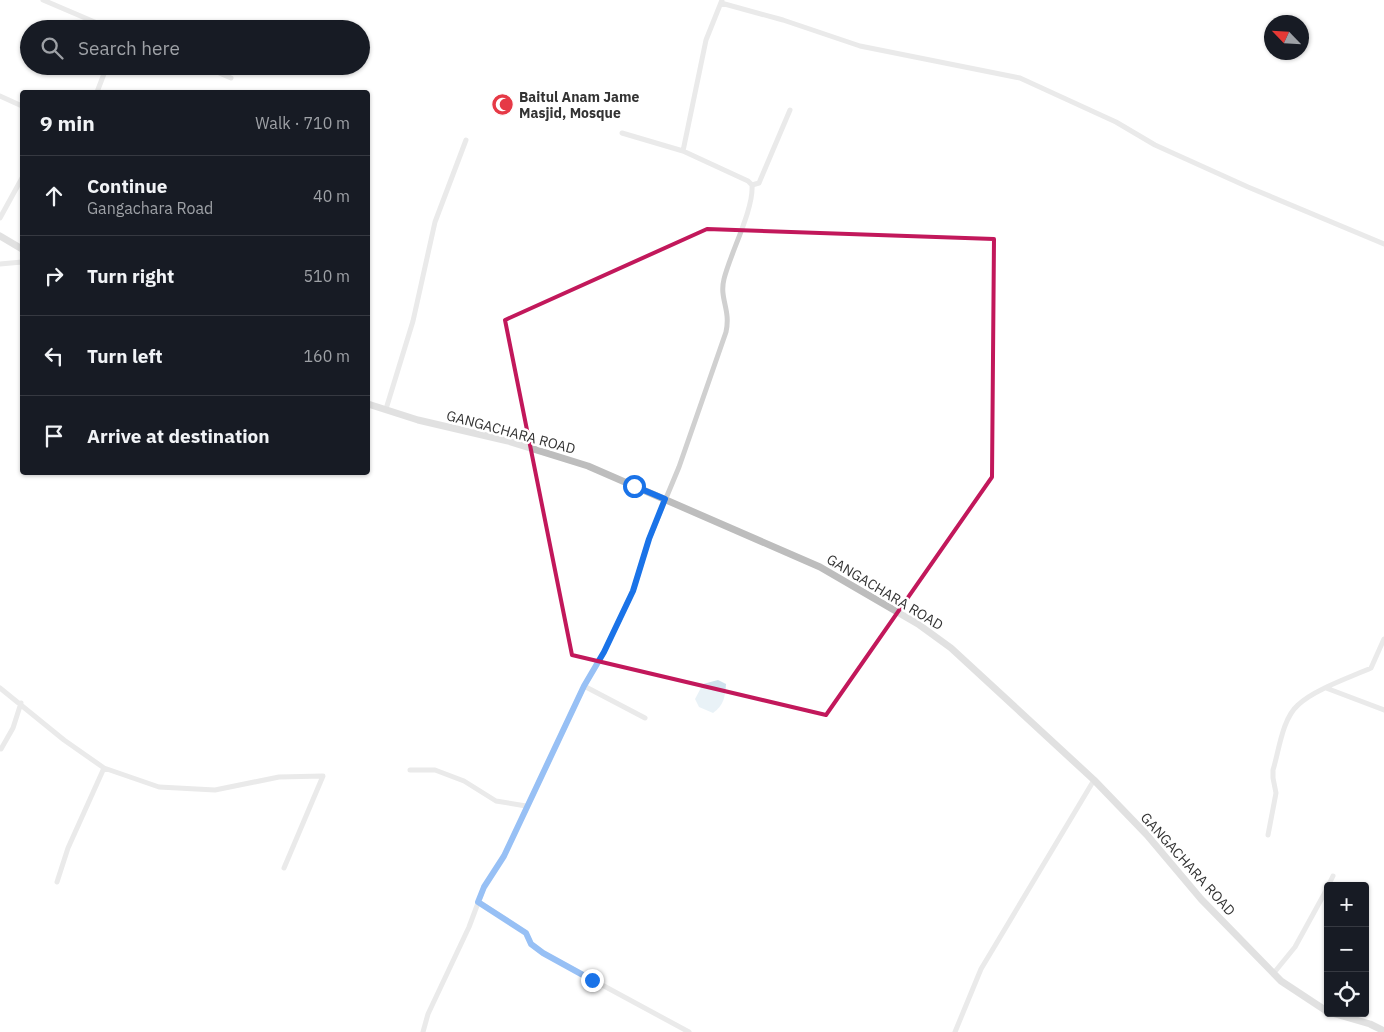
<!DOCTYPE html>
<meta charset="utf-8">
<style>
:root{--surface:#171b24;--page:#20242c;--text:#f1f3f6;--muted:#9ea1a6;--line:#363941}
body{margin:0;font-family:"IBM Plex Sans",sans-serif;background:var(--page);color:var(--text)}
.controls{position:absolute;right:15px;bottom:15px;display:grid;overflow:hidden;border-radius:5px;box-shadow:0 1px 4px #0004}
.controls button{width:45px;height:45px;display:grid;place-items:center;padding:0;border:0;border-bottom:1px solid var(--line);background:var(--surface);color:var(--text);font:25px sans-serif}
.compass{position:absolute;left:1264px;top:15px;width:45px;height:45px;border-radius:50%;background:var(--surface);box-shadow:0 1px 4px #0004;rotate:295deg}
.stop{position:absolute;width:15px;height:15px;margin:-11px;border:4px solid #1a73e8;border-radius:50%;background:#fff}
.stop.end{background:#1a73e8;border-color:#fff;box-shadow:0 1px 5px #0008}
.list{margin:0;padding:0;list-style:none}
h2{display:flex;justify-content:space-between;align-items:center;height:65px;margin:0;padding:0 20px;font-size:21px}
h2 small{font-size:16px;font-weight:400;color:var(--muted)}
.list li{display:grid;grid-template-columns:32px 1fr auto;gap:15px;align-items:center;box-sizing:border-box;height:80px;padding:0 20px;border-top:1px solid var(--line)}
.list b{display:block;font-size:19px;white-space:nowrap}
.list p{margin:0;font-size:16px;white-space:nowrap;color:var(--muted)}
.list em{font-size:16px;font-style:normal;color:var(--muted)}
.icon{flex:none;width:28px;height:28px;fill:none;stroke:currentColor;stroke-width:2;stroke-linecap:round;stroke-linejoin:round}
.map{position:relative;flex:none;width:1384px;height:1032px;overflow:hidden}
.search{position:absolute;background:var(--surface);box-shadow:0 1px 4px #0004;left:20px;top:20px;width:350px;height:55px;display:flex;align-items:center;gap:12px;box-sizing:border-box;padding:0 18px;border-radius:28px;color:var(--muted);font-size:19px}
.panel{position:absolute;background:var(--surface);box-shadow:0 1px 4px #0004;left:20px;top:90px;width:350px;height:385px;border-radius:5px}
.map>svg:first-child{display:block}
.water{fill:#cfe2ee}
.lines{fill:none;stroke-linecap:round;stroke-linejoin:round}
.minor{stroke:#d0d0d0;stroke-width:5}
.secondary{stroke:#bdbdbd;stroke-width:7}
.route{stroke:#1a73e8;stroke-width:6}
.marked{fill:none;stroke:#c2185b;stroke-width:4;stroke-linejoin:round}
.labels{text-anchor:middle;stroke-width:5;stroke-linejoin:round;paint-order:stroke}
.poi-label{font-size:14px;font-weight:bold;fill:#333;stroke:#fff;text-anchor:start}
.street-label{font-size:14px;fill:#333;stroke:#fff}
</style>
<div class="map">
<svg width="1384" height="1032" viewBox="0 0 1384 1032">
<rect width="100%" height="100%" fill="#fff"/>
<path class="water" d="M718,680L726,684C725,697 724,705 713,713L699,707L695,699L703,684Z"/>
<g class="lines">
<path class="minor" d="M43,0L111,29
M721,3L783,20L860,46L1020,78L1116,122L1155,145L1248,187L1384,244
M203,66L231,78
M97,92L107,66
M0,96L22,106
M683,151L706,40L722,0
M752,185L759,183L790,110
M0,218L22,178
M0,264L22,262
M386,409L413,321L435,222L466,140
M584,686L645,718
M0,688L64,740L104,768L159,787L215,790L279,777L323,776L284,868
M1326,688L1384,710
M1,749L13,728L21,703
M410,770H435L464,781L496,801L526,806
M1268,835L1276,793L1273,778V770C1279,751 1282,719 1298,705C1313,690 1351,677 1371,668L1384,639
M57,882L68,848L104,768
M1328,886L1333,876
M479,902L526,933L531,944L543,953L689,1032
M1273,974L1295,947L1328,887
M423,1032L428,1014L469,927L484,887L504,856L584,686L604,652L633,591L649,539L679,467L726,332C731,309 719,299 724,279C730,254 754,209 752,185L748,181L683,151L622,133
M955,1032L981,969L1094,780"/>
<path class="secondary" d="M0,236L22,249
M368,404L418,420L508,441L588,466L820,567L918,624L951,648L1094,780L1147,835L1201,899L1281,981L1328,1012
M1332,1013L1370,1024L1384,1031"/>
</g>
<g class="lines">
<path class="route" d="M592,980L543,953L531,944L526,933L478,902L484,887L504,856L584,686L604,652L633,591L649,539L665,499L634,486"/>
</g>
<path d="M0 0H1384V1032H0ZM707,229L994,239L992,477L826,715L572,655L505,320Z" fill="#fff" fill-opacity=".55" fill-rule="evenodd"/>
<path class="marked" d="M707,229L994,239L992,477L826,715L572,655L505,320Z"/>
<defs>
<symbol id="mosque-disc" viewBox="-11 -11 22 22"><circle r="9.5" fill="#e63946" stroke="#fff"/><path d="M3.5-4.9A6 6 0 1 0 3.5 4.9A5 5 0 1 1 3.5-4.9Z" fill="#fff"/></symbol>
</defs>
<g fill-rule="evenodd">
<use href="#mosque-disc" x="490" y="92" width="25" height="25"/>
</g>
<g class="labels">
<g class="poi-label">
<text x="519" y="102">Baitul Anam Jame<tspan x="519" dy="16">Masjid, Mosque</tspan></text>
</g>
<g class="street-label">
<text transform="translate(511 432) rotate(15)" y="5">GANGACHARA ROAD</text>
<text transform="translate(885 592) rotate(31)" y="5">GANGACHARA ROAD</text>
<text transform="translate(1188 864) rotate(48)" y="5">GANGACHARA ROAD</text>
</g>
</g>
</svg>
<div class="controls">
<button>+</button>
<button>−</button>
<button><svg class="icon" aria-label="locate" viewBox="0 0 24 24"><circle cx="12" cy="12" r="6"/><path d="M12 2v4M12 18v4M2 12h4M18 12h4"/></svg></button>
</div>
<svg class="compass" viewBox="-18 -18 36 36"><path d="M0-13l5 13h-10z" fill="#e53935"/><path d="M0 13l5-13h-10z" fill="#9ea1a6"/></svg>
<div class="stop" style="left:634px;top:486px"></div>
<div class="stop end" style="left:592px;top:980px"></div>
<div class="search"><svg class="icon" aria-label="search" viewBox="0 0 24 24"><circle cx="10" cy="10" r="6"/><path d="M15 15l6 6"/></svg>Search here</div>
<section class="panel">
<h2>9 min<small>Walk · 710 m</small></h2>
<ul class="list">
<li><svg class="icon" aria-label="ahead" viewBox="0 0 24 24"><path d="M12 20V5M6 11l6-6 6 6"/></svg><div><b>Continue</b><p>Gangachara Road</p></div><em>40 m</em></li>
<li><svg class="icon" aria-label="right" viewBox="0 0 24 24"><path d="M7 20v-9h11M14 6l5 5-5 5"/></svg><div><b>Turn right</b></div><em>510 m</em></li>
<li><svg class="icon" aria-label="left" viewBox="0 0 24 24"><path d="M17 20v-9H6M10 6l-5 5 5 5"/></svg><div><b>Turn left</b></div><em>160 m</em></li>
<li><svg class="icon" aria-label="arrive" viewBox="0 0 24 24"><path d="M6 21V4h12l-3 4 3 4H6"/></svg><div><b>Arrive at destination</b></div></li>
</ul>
</section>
</div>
